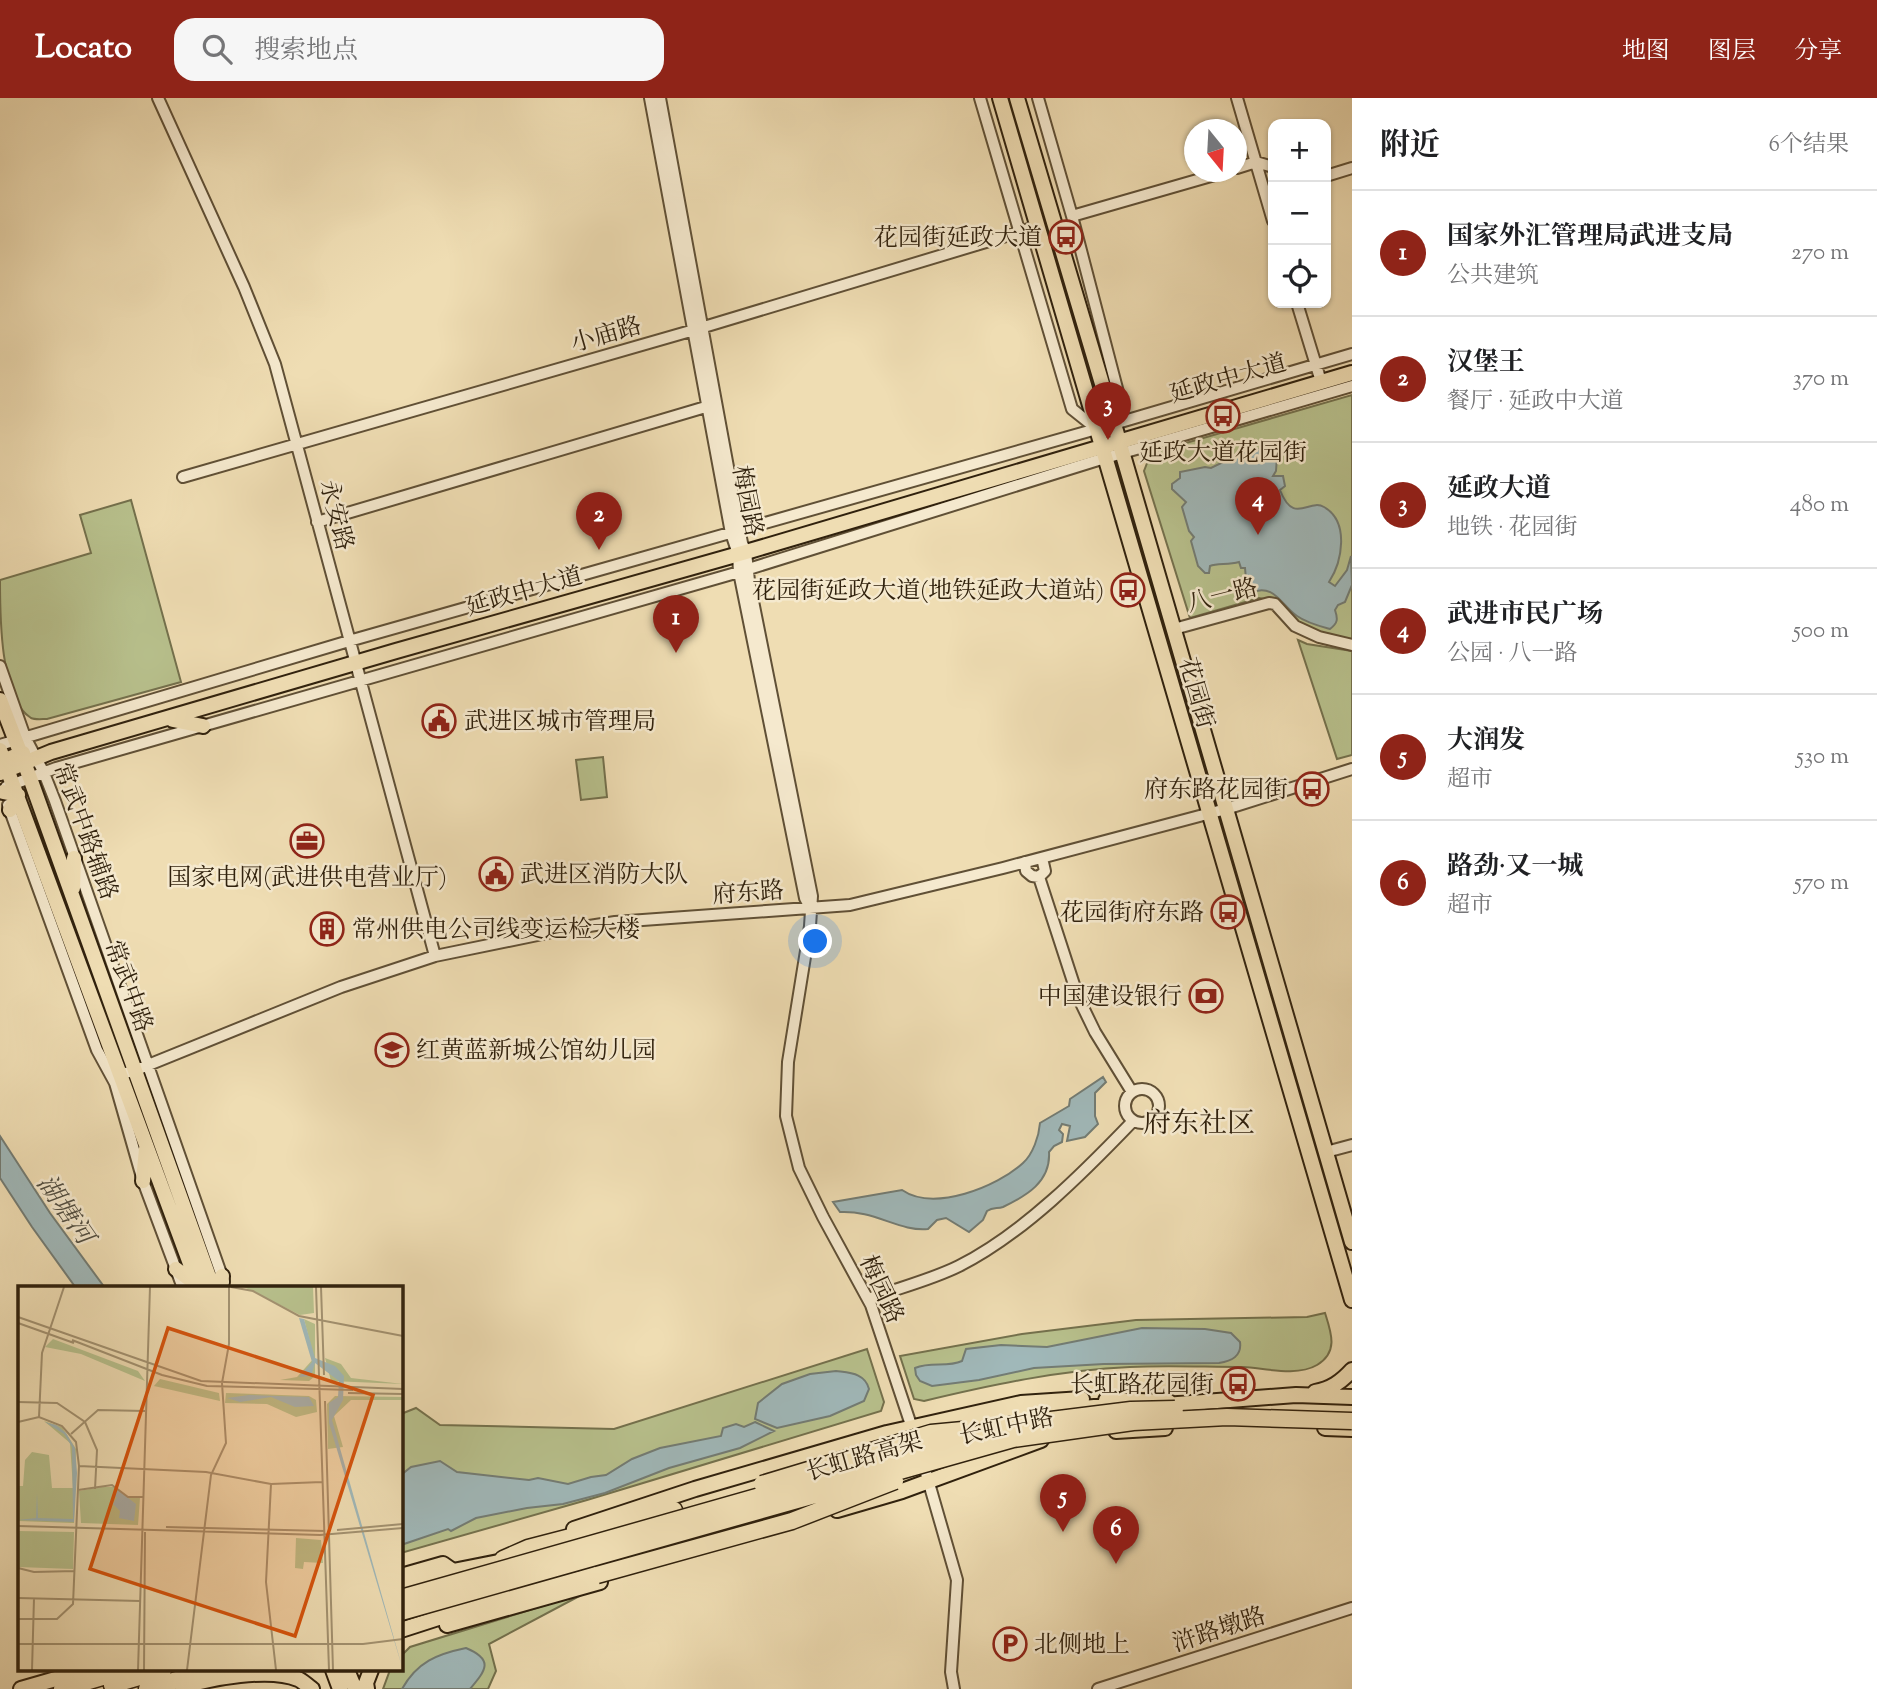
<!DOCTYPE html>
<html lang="zh">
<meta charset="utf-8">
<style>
:root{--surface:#fff;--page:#f6f6f6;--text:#202124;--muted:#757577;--line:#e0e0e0;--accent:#8f2418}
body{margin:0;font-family:"Sorts Mill Goudy","Noto Serif SC",serif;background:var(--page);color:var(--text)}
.controls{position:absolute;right:21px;top:21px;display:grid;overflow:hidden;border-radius:14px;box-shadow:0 2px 5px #0004}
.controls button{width:63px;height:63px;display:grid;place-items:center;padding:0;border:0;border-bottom:2px solid var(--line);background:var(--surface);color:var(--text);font:35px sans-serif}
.compass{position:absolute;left:1184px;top:21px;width:63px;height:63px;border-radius:50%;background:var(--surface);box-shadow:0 2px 5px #0004;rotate:162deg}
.you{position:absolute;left:816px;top:844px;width:24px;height:24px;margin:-18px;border:5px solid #fff;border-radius:50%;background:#1a73e8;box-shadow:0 0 0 10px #1a73e833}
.badge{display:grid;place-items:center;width:46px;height:46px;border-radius:50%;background:var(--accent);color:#fff;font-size:23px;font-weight:700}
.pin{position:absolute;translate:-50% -58px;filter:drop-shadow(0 2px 4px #0008)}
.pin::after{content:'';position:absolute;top:37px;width:24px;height:21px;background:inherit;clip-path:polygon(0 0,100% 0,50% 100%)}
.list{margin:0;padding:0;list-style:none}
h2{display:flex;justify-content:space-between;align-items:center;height:91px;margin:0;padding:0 28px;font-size:30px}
h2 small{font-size:23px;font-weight:400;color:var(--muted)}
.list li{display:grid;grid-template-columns:46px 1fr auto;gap:21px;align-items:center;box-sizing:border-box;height:126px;padding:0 28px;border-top:2px solid var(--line)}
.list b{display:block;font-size:26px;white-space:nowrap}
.list p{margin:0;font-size:23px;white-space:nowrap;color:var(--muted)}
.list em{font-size:23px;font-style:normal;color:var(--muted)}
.icon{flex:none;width:38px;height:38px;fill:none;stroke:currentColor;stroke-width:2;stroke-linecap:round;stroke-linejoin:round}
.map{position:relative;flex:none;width:1352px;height:1591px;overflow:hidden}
header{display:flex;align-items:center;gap:42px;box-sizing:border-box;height:98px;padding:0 35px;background:var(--accent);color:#fff}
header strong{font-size:33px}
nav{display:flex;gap:38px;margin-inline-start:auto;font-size:24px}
.search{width:490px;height:63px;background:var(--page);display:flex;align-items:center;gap:18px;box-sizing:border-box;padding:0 24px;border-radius:21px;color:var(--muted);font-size:26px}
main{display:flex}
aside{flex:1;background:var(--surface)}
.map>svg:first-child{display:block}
.green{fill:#b8c18d;stroke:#74714d;stroke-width:2}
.water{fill:#a0b8b9;stroke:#737c74;stroke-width:2}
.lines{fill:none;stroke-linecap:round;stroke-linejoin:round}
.minor-casing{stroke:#605036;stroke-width:14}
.major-casing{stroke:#30210d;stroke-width:18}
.highway-casing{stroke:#30210d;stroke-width:19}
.minor{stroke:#f5e9ce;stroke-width:10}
.major{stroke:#efddb3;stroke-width:14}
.highway{stroke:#efddb3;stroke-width:16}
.highway-bridge-casing{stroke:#30210d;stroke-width:19;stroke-linecap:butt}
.highway-bridge{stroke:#efddb3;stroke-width:16}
.labels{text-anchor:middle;stroke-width:5;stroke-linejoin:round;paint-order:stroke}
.poi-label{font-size:24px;fill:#30210d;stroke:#f5e9ce;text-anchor:end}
.street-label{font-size:24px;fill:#30210d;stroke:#f5e9ce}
.water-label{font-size:26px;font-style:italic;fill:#524e41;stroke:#f5e9ce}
.quarter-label{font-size:28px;fill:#30210d;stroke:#f5e9ce}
.inset-road{fill:none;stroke:#a39271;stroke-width:2}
.view{fill:#d6530c;fill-opacity:0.15;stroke:#d6530c;stroke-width:3.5}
.inset-edge{fill:none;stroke:#30210d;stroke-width:3.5}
</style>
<header>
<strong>Locato</strong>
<div class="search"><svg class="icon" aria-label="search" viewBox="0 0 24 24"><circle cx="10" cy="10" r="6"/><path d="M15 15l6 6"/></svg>搜索地点</div>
<nav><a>地图</a><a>图层</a><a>分享</a></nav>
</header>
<main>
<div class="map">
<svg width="1352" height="1591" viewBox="0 0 1352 1591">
<rect width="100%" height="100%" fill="#efddb3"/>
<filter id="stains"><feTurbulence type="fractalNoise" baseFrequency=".00286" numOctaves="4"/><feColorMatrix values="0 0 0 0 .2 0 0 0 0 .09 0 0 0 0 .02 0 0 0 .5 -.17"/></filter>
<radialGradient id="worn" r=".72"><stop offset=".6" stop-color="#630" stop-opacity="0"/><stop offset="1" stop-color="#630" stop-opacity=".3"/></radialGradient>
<path class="green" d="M1352,297V541C1338,540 1321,541 1309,534C1292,524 1279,502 1259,500L1190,520L1144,373L1151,355Z
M131,402L181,584L47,621C42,621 35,622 31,620C0,601 0,517 0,482L91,455L80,417Z
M1298,542L1307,546L1352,553V657L1337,661Z
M603,659L607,699L581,702L576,662Z
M1325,1215C1331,1234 1339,1254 1317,1267C1297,1279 1264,1270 1243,1269C1205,1269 1167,1267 1130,1269C1060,1272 991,1287 924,1303L914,1301L900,1258L1022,1236L1136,1222L1307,1219Z
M867,1251L884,1304L881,1313L587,1402L401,1455V1316L416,1310L440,1327L614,1331Z
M585,1495L489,1546L496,1573L488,1591H383L390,1572H401V1558L410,1549Z"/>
<path class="water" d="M1250,351H1258L1277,359L1276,373L1273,378H1283L1285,388L1280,392C1294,428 1309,400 1324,409C1350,424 1342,464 1329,484L1335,488L1347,472L1351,458L1352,487L1345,504L1338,507L1335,512C1338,521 1338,525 1330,531C1319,528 1307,525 1297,518C1281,507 1274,484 1250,495L1247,492L1245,470H1241L1239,464C1228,467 1217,465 1210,468L1209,475H1205L1198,468L1191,443L1194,439L1189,433L1182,409L1186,404L1172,391V386L1180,380V374L1205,369L1211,370Z
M1103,979L1106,984L1095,995V1018L1098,1026L1085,1039L1067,1043L1070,1028L1062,1026L1059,1032L1063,1036L1062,1044L1054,1048L1049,1054C1051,1084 1026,1098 1003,1109C997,1111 993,1109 987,1113L983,1122L969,1134L946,1120L937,1122L928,1131C900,1134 874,1112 840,1114L833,1104L902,1092C934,1114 997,1089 1023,1065C1033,1056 1039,1038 1040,1025L1069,1008L1070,1001Z
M0,1038L50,1115L105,1190H76L32,1129L0,1080Z
M1142,1230L1205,1231L1231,1235L1240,1244C1242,1258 1232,1263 1219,1265L1104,1266L1034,1270L979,1282L932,1288L920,1283L916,1277L915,1270C931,1263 947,1270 962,1263L966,1251L1001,1247L1047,1249Z
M836,1273C850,1275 865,1275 869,1291L864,1303L830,1318L777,1330L755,1321L758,1305L782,1286L810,1276Z
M755,1324L774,1333L740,1350L669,1370L605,1395L563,1406L527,1410L476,1420L451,1433L448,1431L401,1447V1377L411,1369L440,1363L457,1374L529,1382L538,1380L568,1386L591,1379L606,1377L632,1361L660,1350L721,1338L723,1330L736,1326L744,1329Z
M466,1550C495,1562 485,1573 470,1591H402C417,1564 437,1556 466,1550Z"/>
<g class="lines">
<defs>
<path id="minor" d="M158,0L244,189L275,266L435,858
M650,0L731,435L738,456L739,474L805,800L811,811
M660,0L742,445L746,454L749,483L812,798L810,828L788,964L786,1018L799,1070L823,1119L871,1207L914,1336
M980,0L1072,311L1097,331
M1038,0L1072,118L1119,298L1115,323
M1237,0L1273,123
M1237,70L1256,64L1273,69
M1326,78L1352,70
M1072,118L1225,74
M1297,205L1319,277
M183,379L694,232L1039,128
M317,424L709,308
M1174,531L1269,505L1275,506L1295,528L1319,539L1352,547
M0,568L25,639L44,675L55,703L224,1184
M0,647L349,543L1114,326L1352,256
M6,689L56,670L739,474L1095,363L1352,288
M8,707L97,952L115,985L143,1083L183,1190
M1025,764L1026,773L1032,778L1039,779L1045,773L1042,760
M1039,779L1078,899L1095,934L1132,994
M112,979L136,972L341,889L435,858L557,833L615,824L850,807L1003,770L1226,711L1352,671
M1125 1008a17 17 0 1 1 34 0a17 17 0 1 1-34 0Z
M1326,1054L1352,1047
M868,1201C898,1190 931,1182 959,1168C1023,1136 1084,1074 1133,1023
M922,1361L957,1482L951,1574L954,1591
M1098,1591L1352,1510"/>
<path id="major" d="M1000,0L1352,1202
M1017,0L1114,326L1352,1144
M0,602L30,680L213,1190
M173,622L203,628
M0,652L199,1190
M0,664L23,655
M0,675L51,654L396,553L746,454L1352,275
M3,694L18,697L10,712
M73,790L74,760
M143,1083L146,1051
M176,1171L197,1187
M221,1190L222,1178
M1315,1294C1331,1291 1341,1284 1352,1272
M1106,1302L1169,1304
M1165,1307L1296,1297L1352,1299
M1325,1330L1352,1331
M1116,1333L1165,1330
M954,1334C1007,1320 1061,1309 1117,1308
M837,1412L902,1393L1041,1342
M574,1431L695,1391L887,1335L1021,1305L1082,1301
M589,1472L707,1435
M401,1478L443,1466L453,1473
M401,1491L453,1473L514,1461
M447,1527L600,1484
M401,1532L503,1499
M333,1572L340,1591
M347,1572L355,1591
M182,1589C210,1580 270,1569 298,1581C303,1583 307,1588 312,1591
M21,1591L87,1572
M367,1591L366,1585L371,1572"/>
<path id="highway" d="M503,1461L528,1450L674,1412
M492,1503L597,1477
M112,1587L163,1572
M62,1591L126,1572
M147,1591L210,1572"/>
</defs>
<use href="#minor" class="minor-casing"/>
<use href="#major" class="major-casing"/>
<use href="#highway" class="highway-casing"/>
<use href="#minor" class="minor"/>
<use href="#major" class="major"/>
<use href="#highway" class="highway"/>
<defs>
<path id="highway-bridge" d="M762,1386L931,1335L963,1332
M597,1477L792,1423L895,1383
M401,1500L1010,1327L1131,1312L1175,1311
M401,1514L1013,1341L1133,1324L1227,1319L1352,1323"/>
</defs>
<use href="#highway-bridge" class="highway-bridge-casing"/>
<use href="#highway-bridge" class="highway-bridge"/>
</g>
<defs>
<symbol id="bus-ring" viewBox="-11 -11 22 22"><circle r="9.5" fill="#f5e9ce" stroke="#8f2418" stroke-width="1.5"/><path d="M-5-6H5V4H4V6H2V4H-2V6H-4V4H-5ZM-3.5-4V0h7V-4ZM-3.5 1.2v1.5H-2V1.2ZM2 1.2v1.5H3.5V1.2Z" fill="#8f2418"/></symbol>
<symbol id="civic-ring" viewBox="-11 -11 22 22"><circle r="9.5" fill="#f5e9ce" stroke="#8f2418" stroke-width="1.5"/><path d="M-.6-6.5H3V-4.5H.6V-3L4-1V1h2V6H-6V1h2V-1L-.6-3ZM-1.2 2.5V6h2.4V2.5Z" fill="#8f2418"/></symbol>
<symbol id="office-ring" viewBox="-11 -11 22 22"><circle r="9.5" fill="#f5e9ce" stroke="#8f2418" stroke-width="1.5"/><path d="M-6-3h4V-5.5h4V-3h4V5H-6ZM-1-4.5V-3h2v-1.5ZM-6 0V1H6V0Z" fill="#8f2418"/></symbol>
<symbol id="building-ring" viewBox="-11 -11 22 22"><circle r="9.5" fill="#f5e9ce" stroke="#8f2418" stroke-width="1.5"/><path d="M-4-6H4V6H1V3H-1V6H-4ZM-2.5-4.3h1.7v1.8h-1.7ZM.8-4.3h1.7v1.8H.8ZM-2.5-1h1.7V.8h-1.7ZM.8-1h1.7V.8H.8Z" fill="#8f2418"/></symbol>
<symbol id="bank-ring" viewBox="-11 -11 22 22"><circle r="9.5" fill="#f5e9ce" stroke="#8f2418" stroke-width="1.5"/><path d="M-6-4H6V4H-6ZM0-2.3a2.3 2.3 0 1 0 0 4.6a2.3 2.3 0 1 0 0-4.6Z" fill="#8f2418"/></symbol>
<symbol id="school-ring" viewBox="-11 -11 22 22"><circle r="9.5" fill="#f5e9ce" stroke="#8f2418" stroke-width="1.5"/><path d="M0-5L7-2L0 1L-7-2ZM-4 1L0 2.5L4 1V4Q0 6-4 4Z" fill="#8f2418"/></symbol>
<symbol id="parking-ring" viewBox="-11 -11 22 22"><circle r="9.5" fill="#f5e9ce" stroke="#8f2418" stroke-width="1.5"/><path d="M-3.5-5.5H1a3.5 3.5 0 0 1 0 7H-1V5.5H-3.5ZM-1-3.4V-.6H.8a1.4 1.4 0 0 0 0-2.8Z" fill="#8f2418"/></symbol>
</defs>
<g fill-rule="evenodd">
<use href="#bus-ring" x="1047" y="120" width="38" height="38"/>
<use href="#bus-ring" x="1204" y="299" width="38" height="38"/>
<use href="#bus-ring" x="1109" y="473" width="38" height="38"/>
<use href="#civic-ring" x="420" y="604" width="38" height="38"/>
<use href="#bus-ring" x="1293" y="672" width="38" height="38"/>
<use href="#office-ring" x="288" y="724" width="38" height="38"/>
<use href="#civic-ring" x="477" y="757" width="38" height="38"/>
<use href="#bus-ring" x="1209" y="795" width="38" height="38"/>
<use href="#building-ring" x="308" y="812" width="38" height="38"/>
<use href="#bank-ring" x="1187" y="879" width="38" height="38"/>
<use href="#school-ring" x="373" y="933" width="38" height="38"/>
<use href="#bus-ring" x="1219" y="1267" width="38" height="38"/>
<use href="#parking-ring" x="991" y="1527" width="38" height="38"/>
</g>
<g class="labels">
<g class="poi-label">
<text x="1042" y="147">花园街延政大道</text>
<text x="1223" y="362" text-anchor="middle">延政大道花园街</text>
<text x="1104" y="500">花园街延政大道(地铁延政大道站)</text>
<text x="464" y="631" text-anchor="start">武进区城市管理局</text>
<text x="1288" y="699">府东路花园街</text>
<text x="520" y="784" text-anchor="start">武进区消防大队</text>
<text x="307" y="787" text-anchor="middle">国家电网(武进供电营业厅)</text>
<text x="1204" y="822">花园街府东路</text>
<text x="352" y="839" text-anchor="start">常州供电公司线变运检大楼</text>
<text x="1182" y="906">中国建设银行</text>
<text x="416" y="960" text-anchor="start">红黄蓝新城公馆幼儿园</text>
<text x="1214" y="1294">长虹路花园街</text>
<text x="1034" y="1554" text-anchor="start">北侧地上</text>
</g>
<g class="street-label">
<text transform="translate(606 236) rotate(-16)" y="8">小庙路</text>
<text transform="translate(1228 280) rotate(-16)" y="8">延政中大道</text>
<text transform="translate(748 403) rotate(79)" y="8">梅园路</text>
<text transform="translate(337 417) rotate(76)" y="8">永安路</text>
<text transform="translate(524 493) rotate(-16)" y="8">延政中大道</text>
<text transform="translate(1222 497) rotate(-14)" y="8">八一路</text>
<text transform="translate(1197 595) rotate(74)" y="8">花园街</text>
<text transform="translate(86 733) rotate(70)" y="8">常武中路辅路</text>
<text transform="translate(748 794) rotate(-4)" y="8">府东路</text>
<text transform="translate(129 888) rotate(70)" y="8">常武中路</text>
<text transform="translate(882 1191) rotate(65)" y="8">梅园路</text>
<text transform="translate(1006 1328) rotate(-12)" y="8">长虹中路</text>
<text transform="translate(864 1358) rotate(-16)" y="8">长虹路高架</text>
<text transform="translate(1219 1531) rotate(-18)" y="8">浒路墩路</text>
</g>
<g class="water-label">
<text transform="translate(66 1111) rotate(55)" y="9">湖塘河</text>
</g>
<g class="quarter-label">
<text x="1199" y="1034">府东社区</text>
</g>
</g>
<g transform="translate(18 1188)">
<rect width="385" height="385" fill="#efddb3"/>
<path d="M226,1H295L296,27L282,29ZM286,33L297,38V90L291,95L262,94L279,91L296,72ZM35,53L120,85L127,95L63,68L27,61ZM307,72L323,78L333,92L385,98L313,95ZM142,93L201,107L202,115L136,100ZM208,107L291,110L298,114L299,126L278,131L249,118L207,117ZM317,110L385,111V114H333L316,130L325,161L310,163L309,118ZM26,135L44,141L58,163L56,237L0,235V200H5L7,174L14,166L31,169L34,202H55L52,157ZM83,201H98L109,211L122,212L120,239L63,237L61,205ZM0,245L56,246L55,283L0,281ZM278,252L303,254L305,277L286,276L285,283L277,282Z" fill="#b8c18d"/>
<path d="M281,32L286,33L297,72L317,80L326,90L325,114L314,134L385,384L311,137V117L320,111L321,95L297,77L293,90L281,91L294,76ZM231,109L291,111L296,120L277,121L253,111L222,116L209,112ZM27,136L38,139L48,147L57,162L59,187L56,236L0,234L18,232L19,207L20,232L55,233L54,161L46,148ZM100,204L118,218L116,235L101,232L102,225L95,218L99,211H94Z" fill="#a0b8b9"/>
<path class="inset-road" d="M213,1L235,5L281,30L385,50M298,1L311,384M303,1L306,89M0,31L183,95L385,103M0,37L56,57M54,54L144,89L189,100L335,104M330,107L385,108M307,115L315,384M0,116L39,117L67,136L79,164L77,203M21,131L24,67L46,1M0,136L21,131L44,140L58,156L61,180L55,318L39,333H0M53,148L80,124L127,125M61,180L188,186L253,198L304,196M253,198L248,296L258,384M60,204L94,199L110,211H125M0,240L302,249L385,242M148,241L307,245M319,244L385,238M0,282L16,286L57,285M0,312L122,315M0,358H345L385,353M14,384L16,312M120,384L132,1M126,384L127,246M169,384L193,189L208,157L204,97L211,58V1"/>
<path class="view" d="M150,42L355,109L277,350L72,283Z"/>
<rect width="385" height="385" class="inset-edge"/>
</g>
<rect width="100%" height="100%" filter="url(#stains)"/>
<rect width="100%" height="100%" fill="url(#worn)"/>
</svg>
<div class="controls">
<button>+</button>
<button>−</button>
<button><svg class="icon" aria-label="locate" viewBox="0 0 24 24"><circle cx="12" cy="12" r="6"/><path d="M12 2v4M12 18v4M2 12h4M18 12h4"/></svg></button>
</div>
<svg class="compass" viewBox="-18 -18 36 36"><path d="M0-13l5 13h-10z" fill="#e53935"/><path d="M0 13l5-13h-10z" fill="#757577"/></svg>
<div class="you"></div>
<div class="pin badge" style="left:676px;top:555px">1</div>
<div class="pin badge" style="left:599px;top:452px">2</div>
<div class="pin badge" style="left:1108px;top:342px">3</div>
<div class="pin badge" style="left:1258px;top:437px">4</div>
<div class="pin badge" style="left:1063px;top:1434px">5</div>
<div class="pin badge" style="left:1116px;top:1466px">6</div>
</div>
<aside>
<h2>附近<small>6个结果</small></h2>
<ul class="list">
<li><span class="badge">1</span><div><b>国家外汇管理局武进支局</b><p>公共建筑</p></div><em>270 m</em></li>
<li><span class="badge">2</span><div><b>汉堡王</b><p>餐厅 · 延政中大道</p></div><em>370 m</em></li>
<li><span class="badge">3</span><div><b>延政大道</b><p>地铁 · 花园街</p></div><em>480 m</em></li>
<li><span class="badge">4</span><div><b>武进市民广场</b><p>公园 · 八一路</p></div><em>500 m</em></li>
<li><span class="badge">5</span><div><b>大润发</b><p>超市</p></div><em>530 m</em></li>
<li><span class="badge">6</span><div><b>路劲·又一城</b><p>超市</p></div><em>570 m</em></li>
</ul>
</aside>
</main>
